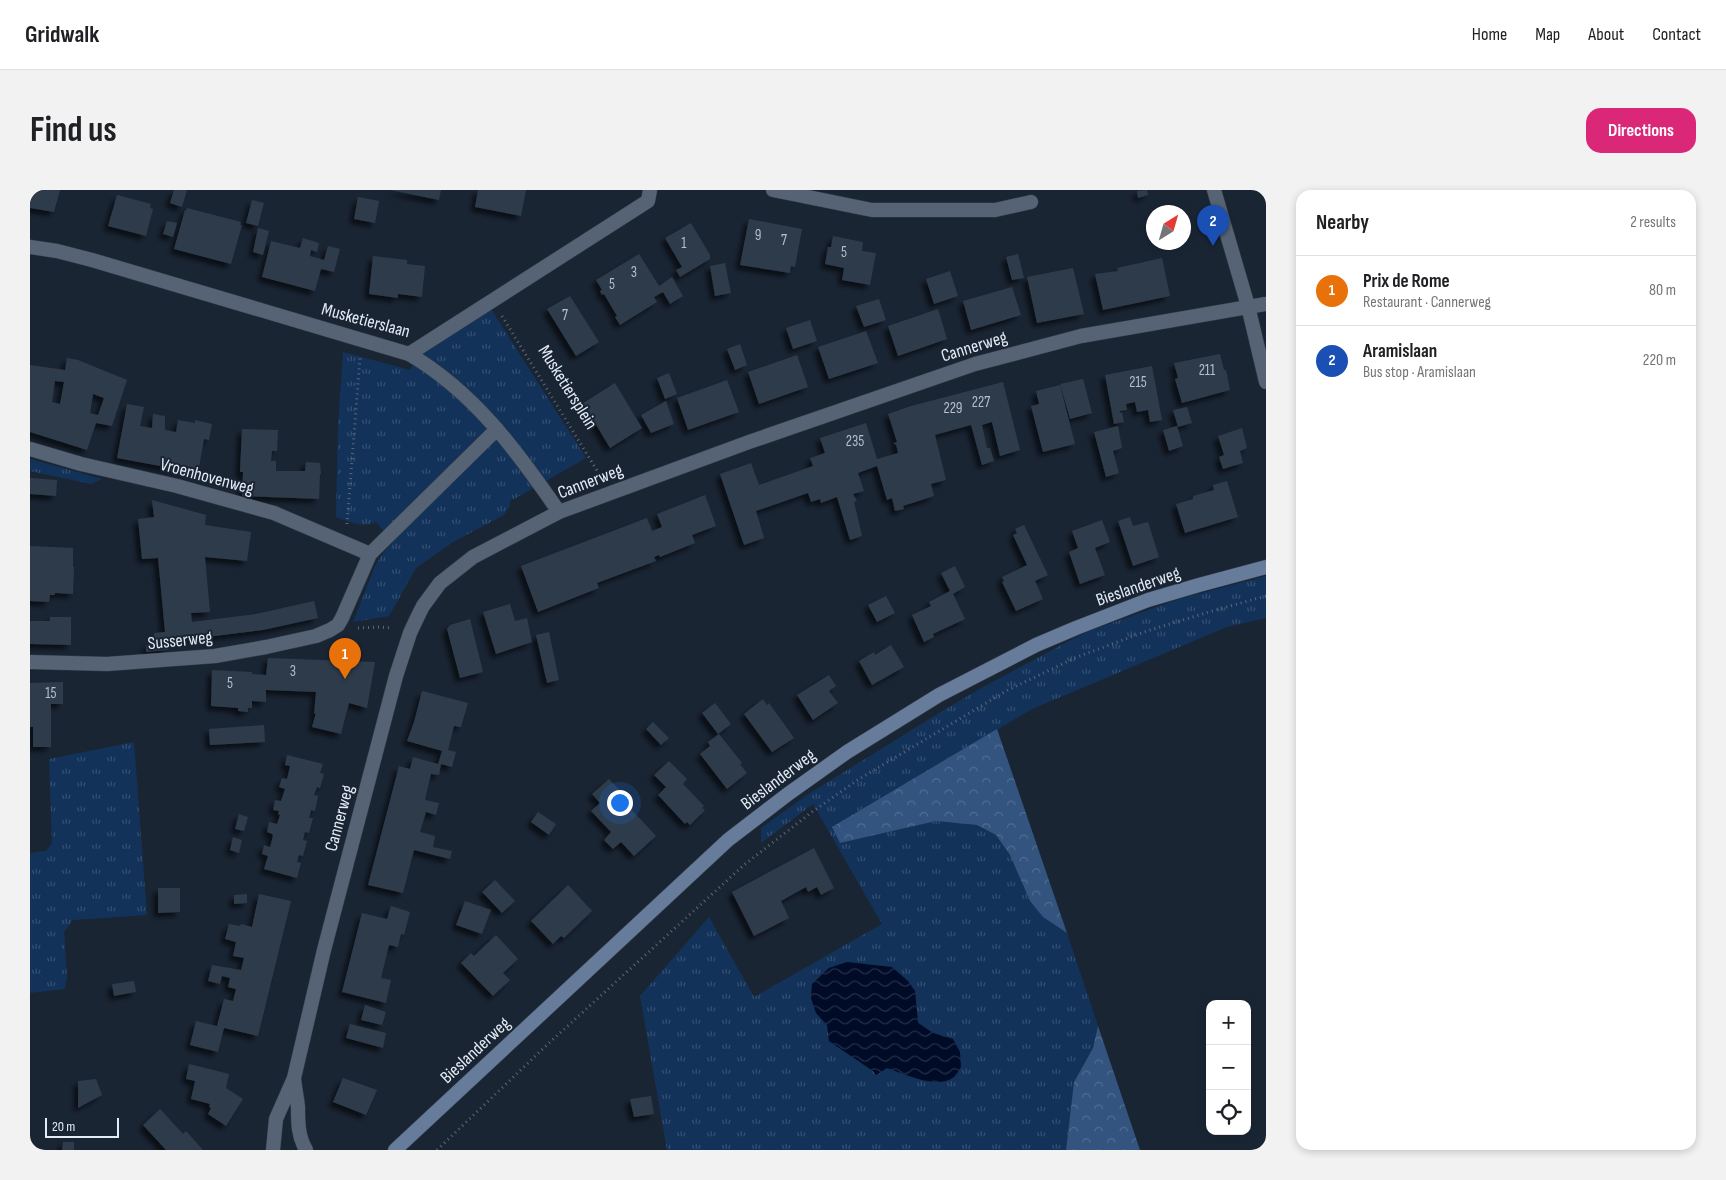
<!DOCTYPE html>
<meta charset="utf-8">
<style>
:root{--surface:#fff;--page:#f2f2f2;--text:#202124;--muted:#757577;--line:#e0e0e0;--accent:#db2777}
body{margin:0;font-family:"Sofia Sans Condensed",sans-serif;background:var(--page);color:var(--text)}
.controls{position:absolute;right:15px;bottom:15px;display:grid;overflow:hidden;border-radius:10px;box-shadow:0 2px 8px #0003}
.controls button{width:45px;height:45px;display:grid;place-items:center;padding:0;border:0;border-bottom:1px solid var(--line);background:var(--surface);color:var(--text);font:25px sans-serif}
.compass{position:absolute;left:1116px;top:15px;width:45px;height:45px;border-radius:50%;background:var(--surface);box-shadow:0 2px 8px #0003;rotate:37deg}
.scale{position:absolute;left:15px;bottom:12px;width:74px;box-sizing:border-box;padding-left:5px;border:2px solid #e3ebf5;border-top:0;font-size:14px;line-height:18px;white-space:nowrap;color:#e3ebf5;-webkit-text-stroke:4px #1a2534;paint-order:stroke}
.you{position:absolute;left:589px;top:612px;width:18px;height:18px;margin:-12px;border:4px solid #fff;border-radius:50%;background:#1a73e8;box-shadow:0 0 0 8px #1a73e833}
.badge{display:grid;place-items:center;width:32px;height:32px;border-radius:50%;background:var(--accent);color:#fff;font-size:16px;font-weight:700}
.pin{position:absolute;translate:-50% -41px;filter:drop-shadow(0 1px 2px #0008)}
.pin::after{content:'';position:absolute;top:26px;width:18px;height:15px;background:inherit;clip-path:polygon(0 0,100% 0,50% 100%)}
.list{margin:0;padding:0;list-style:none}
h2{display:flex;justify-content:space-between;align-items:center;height:65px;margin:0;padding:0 20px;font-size:21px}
h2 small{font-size:16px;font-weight:400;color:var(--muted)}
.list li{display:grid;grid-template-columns:32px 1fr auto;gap:15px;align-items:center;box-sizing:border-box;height:70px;padding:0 20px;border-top:1px solid var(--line)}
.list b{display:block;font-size:19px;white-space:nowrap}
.list p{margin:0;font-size:16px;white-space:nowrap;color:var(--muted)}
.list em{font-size:16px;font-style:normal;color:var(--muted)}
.icon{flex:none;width:28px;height:28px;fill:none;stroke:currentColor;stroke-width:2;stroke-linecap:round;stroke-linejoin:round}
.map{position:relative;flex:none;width:1236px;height:960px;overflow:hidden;border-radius:15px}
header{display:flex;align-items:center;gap:30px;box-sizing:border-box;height:70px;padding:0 25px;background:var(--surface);border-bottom:1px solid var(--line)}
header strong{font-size:24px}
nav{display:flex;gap:28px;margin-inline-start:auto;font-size:18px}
.intro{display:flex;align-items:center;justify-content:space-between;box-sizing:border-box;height:120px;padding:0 30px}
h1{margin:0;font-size:35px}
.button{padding:12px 22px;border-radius:15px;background:var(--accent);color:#fff;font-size:18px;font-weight:700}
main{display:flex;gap:30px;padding:0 30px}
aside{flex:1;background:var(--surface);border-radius:15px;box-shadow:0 2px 8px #0003}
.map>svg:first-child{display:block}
.grass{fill:url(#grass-tufts);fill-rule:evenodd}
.forest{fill:url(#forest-crowns)}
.water{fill:url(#water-waves)}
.building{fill:#2f3b4b;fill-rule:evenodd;filter:url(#shadow)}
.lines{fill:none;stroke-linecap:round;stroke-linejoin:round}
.minor-casing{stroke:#363f4b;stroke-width:15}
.tertiary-casing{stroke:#363f4b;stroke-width:15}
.secondary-casing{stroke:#363f4b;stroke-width:15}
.path{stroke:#5e6875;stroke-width:3;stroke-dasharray:1 4;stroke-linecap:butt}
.minor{stroke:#566374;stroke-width:14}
.tertiary{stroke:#566374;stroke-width:14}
.secondary{stroke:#667c9a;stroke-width:14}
.labels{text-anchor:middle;stroke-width:4;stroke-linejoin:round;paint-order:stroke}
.number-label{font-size:15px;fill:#b6bfca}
.street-label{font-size:18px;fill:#e3ebf5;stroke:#1a2534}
</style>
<header>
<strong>Gridwalk</strong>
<nav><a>Home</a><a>Map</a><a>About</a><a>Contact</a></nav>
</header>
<div class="intro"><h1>Find us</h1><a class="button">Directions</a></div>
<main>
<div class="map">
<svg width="1236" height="960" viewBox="0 0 1236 960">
<defs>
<pattern id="grass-tufts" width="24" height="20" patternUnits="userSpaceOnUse" patternTransform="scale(1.25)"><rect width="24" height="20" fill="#12325a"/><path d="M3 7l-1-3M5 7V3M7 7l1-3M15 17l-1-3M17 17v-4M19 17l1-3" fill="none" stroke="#345072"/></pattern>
<pattern id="forest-crowns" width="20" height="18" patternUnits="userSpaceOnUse" patternTransform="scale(1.25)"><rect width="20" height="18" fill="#33547f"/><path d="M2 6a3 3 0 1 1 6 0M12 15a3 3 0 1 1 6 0" fill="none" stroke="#506d92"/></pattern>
<pattern id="water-waves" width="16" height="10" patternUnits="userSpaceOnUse" patternTransform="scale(1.25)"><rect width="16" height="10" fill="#000b28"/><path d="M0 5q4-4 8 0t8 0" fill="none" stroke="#252f48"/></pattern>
<filter id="shadow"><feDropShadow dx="-4.5" dy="4.5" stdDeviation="2.5" flood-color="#0009"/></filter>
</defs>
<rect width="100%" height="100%" fill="#1a2534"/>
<path class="grass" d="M461,119L556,268L486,308L480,310V316L474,325L423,352L386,378L359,426L323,432L345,376L353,363L363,352L346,332C332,339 319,331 306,327L308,237L313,162L380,180L389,164Z
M0,269L72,289L61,294L0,281Z
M1236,386V428L1197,437L1002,519L802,637L810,653L906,631L947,635L966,645L980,665L1000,711L1013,727L1037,743L1068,836L1063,858L1044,892L1036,960H637L610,806L679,727L724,807L852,734L783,614L731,653V638L777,605L909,523L953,497L1054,443L1149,409ZM817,772L885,801L888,832L903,843L923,849L857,878L846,885L843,881L799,851L797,835L786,823L781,808L782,794L799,778Z
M104,552L117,725L43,730L34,742L37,786L35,799L0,803V663L16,661L22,653L19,569Z"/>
<path class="forest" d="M967,539L1037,743L1013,727L1000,711L980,665L966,645L947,635L906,631L810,653L802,637Z
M1068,836L1110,960H1036L1044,892L1063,858Z"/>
<path class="water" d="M817,772L862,777L878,791L885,801L888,833L903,843L923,849L930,862L931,877C929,880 927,884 924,887C908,900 874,884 857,878L846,885L843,881L799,851L797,835L786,823L781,808L782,794L799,778Z"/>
<path class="building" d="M0,0H30L24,22L0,18Z
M144,0H157L152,17L140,13Z
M360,0H411L409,10Z
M448,0H496L491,26L445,17Z
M1117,0L1118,5L1108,8L1107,1Z
M87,5L121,14L120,18L123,19L116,46L78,36Z
M328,7L349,11L345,33L324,29Z
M222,10L234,13L228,36L216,33Z
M157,18L211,32L210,35H212L201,74L144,59L155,20L156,21Z
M719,29L772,39L765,77L761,76L760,83L710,75Z
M137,31L147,33L143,47L133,44Z
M661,33L680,65V69L650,87L646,80L652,77L635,48Z
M228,38L239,41L233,65L223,62Z
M803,46L833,52L832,61L846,63L840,95L812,90L814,78L795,74L798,57H801Z
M273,48L289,53L287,62L281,60L280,66L294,70L298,56L310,59L304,82L291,79L285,101L232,87L241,51L270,58Z
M609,64L629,96L642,87L653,106L640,114L633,102L624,107L627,112L590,135L585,127L587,126L574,104L572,105L570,101L572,100L566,90Z
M988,64L994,88L982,90L976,67Z
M343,66L377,70V74L395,76L392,107L368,104V108L339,104Z
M1132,68L1140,106L1073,120L1065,84L1088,81L1087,78Z
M695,73L701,103L685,106L680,76Z
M1043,78L1054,124L1007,133L997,87Z
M920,81L928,106L904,114L896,89Z
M982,97L991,125L941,140L933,111Z
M540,106L569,152L546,166L517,119Z
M849,109L856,130L834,137L826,116Z
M908,119L917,149L868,166L858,136Z
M780,130L787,151L763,159L756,138Z
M836,141L848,173L799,189L788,157Z
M710,154L717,175L705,180L697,159Z
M1190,164L1194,180H1196L1200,200L1152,213L1145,189L1148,188L1144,173Z
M767,165L778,197L729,214L718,182Z
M37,168L48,170L97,190L82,236L66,233L57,260L0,242V175L35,180ZM25,191L34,192L30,214L22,212ZM63,204L74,208L68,225L60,223Z
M1122,176L1132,230L1120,232L1118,220L1107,222L1105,212L1096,214L1097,220L1090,221V223L1092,222L1094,232L1084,234L1075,185Z
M639,183L647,204L635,209L627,188Z
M1053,189L1062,223L1040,229L1030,194Z
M697,190L709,222L658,240L647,208Z
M973,192L990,260L970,266L962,232L952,235L957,258H960L964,271L952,275L941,235L905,245L916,290L901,294L904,306L873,316L874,319L865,321L862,308L857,310L847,276L828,283L834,301L823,304L827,311L824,312L832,346L820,350L807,307L791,313L790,309L781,312L778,303L726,321L734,348L714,355L690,284L721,273L729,295L783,276L780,268L795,263L790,248L836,233L847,269L868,263L866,254L865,255L864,253L867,252L858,224L881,216Z
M585,193L612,238L580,258L553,213Z
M1030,195L1045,254L1013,262L1001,216L1009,214L1006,201Z
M636,211L644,234L621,243L611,225Z
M97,214L114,217L110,236L122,238L123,224L135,226V240L146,242L148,230L165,233V230L182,234L179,250L174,249L168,283L87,268Z
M1157,217L1162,233L1148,237L1143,220Z
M1088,236L1092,258L1083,261L1089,283L1076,287L1064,242Z
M1147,236L1153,256L1139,261L1133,240Z
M1212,238L1217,258L1210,261L1213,273L1193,279L1189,267L1194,265L1188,246Z
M212,239L248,240L247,261H242L241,271H246V281H275L276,272L290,273L291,284H290L289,309L212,306L213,282H210Z
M0,288L27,290L26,306L0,304Z
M1197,291L1208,327L1155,343L1146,314L1163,309V306L1184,300L1183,295Z
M675,305L686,336L662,345L665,353L630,367L629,365L624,367L626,371L567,393L569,398L508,422L491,376L617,328L622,341L632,337L627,324Z
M122,310L176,325L175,335L221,342L217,371L175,367L180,422L161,423L162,432L226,424L284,411L288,428L233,440L161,449L137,450L138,460L116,462V455L124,454V443L135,442L128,368L112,369L108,329L124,327Z
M1100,327L1103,336L1118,332L1129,367L1103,376L1088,331Z
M1072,330L1080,352L1065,358L1075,385L1050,394L1039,362L1048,358L1042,341Z
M994,335L1018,385L1005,391L1013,409L986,421L972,392L974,391L972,387L997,375L983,345L987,343L985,339Z
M0,356L43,358V377H44L43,404L25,403V405H20L19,412L0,411Z
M925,376L935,397L923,404L935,429L903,444L904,447L894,452L882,425L901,416L899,412L920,401L911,383Z
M856,406L865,423L847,432L838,415Z
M480,414L485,431L497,428L502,452L466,464L453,422Z
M20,427H41V455L0,454V431H20Z
M440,429L453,482L430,488L417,439L420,435Z
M519,442L529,490L517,493L506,445Z
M861,455L874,477L842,495L829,471L844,462L845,465Z
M238,468L345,472L337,518L319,513L311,544L282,537L286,523L284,524L286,502L236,500V512L222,511V518H218V522L208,521V518L181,516L182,480L222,482V484L236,485Z
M799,485L806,496L799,501L808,513L783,530L767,505Z
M33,492V514H21V557H3V537H0V493Z
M392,501L438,513L431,537L424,536L418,560L426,562L422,577L411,574L409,585L401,584L395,610L409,613L406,625L396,622L390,642L405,646L403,657L422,661L420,669L384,660L373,703L338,695L369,576L380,579L383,567L408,574L412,561L377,551L384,532Z
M733,509L737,515L739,513L764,548L742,562L714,524Z
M685,513L701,534L688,544L672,523Z
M623,532L639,548L631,555L616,539Z
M234,535L235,552L180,555L179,539Z
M689,544L712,573L710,574L717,583L697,599L670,564L680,556L678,552Z
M257,565L293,574L290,583L294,584L290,598L287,597L284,605L288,606L285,621L281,620L279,628H283L279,643L275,642L273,650L277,651L273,666L269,665L267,672L271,673L267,688L234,679L238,666L232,664L234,655L240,657L243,646L242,644L237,642L239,632L247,634L250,625L248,624L249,621L243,620L245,610L251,611L255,599L249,597L252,588L257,589L260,576L255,575Z
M639,571L657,589L653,594L674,616L672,618L675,620L660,635L657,632L655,634L628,605L636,597L624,585Z
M579,589L602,613L599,617L626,646L604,666L591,652L583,659L574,650L581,642L561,621L570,613L562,604Z
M508,622L526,634L519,645L501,632Z
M209,624L218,627L214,641L205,639Z
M203,647L212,650L209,663L200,660Z
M784,658L804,698L791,705L787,697L778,702L776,697L751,711L759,728L724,746L702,702Z
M465,690L485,711L472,723L452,702Z
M538,695L562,721L534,748L531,746L523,754L501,731Z
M128,698H150V722L128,723Z
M217,704V713L204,714V705Z
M229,704L261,711L228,846L194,838L188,862L160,855L166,831L187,836L194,809L203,811L206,799L198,797L200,788L192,786L190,794L178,791L182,775L211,780L214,768L203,766L206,752L195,749L199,734L210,736L211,734L222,737Z
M435,711L461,720L452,744L426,735Z
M361,716L380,722L374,745L371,744L368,757L359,755L351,788L361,790L356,813L312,802L332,723L357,729Z
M466,745L488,769L473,783L480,790L463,806L431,773L441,763L444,766Z
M104,791L106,802L84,806L82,794Z
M335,815L356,822L352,835L331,830Z
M320,834L356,843L353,858L316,848Z
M159,874L199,884L196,898L213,909L196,936L178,924L181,918L179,917L180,914L161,909L165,891L156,889Z
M313,888L347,900L336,925L303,912Z
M66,889L72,905L48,918V891Z
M621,906L624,924L604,927L600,909Z
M130,919L153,944L156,941L173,960H136L113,935Z
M33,952H44V960H32Z"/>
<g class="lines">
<defs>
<path id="minor" d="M743,0L842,20H965L1001,12
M0,57L27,61L62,70L379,164L618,11L620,0
M379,164C444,202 487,261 529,322
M0,259L51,274L147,296L244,323L340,364
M0,472L77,474L185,466L236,457L286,446L300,440L308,435L312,428L340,364L467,239
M264,889C265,898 267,908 268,917C268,933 268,946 276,960
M243,960L246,929L264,888L294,760L366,486L380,443L387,428L393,416L410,393L443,367L529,322L719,252L945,174L1051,146L1236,114"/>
<path id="tertiary" d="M1184,0L1218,116L1236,192"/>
<path id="secondary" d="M365,960L698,650L758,604L817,562L909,505L1006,455L1046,438L1118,410L1169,395L1236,377"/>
</defs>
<use href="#minor" class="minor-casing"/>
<use href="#tertiary" class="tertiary-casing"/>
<use href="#secondary" class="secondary-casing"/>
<path class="path" d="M472,126L571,287
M317,334L330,168
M328,438L349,437L362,438
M407,960L519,853L714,675L782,622L829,589L978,500L1047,467L1117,441L1179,422L1236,406"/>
<use href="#minor" class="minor"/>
<use href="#tertiary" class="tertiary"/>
<use href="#secondary" class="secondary"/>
</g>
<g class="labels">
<g class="number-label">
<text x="728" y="50">9</text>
<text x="754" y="55">7</text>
<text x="654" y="58">1</text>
<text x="814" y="67">5</text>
<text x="604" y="87">3</text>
<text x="582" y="99">5</text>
<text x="535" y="130">7</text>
<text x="1177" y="185">211</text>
<text x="1108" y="197">215</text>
<text x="951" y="217">227</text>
<text x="923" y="223">229</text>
<text x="825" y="256">235</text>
<text x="263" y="486">3</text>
<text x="200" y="498">5</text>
<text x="21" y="508">15</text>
</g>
<g class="street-label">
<text transform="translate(336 130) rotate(15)" y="6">Musketierslaan</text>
<text transform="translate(944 156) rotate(-17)" y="6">Cannerweg</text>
<text transform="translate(538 197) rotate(58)" y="6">Musketiersplein</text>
<text transform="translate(177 286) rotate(15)" y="6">Vroenhovenweg</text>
<text transform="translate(560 291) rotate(-21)" y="6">Cannerweg</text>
<text transform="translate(1108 396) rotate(-19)" y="6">Bieslanderweg</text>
<text transform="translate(150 450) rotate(-6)" y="6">Susserweg</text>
<text transform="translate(748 589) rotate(-37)" y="6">Bieslanderweg</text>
<text transform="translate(309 628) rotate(-75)" y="6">Cannerweg</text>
<text transform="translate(445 860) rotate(-43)" y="6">Bieslanderweg</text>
</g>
</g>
</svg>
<div class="controls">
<button>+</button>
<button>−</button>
<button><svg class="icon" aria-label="locate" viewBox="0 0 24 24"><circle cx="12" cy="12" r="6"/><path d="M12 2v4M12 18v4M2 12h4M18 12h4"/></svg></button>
</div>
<svg class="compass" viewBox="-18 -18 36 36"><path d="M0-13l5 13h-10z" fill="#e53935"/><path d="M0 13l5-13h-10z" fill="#757577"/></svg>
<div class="scale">20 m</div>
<div class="you"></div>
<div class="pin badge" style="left:315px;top:489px;background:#e8710a">1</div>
<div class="pin badge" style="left:1183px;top:56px;background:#1a4fb4">2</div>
</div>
<aside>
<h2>Nearby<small>2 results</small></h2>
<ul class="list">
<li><span class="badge" style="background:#e8710a">1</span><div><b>Prix de Rome</b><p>Restaurant · Cannerweg</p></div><em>80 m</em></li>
<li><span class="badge" style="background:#1a4fb4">2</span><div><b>Aramislaan</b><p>Bus stop · Aramislaan</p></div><em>220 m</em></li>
</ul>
</aside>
</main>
